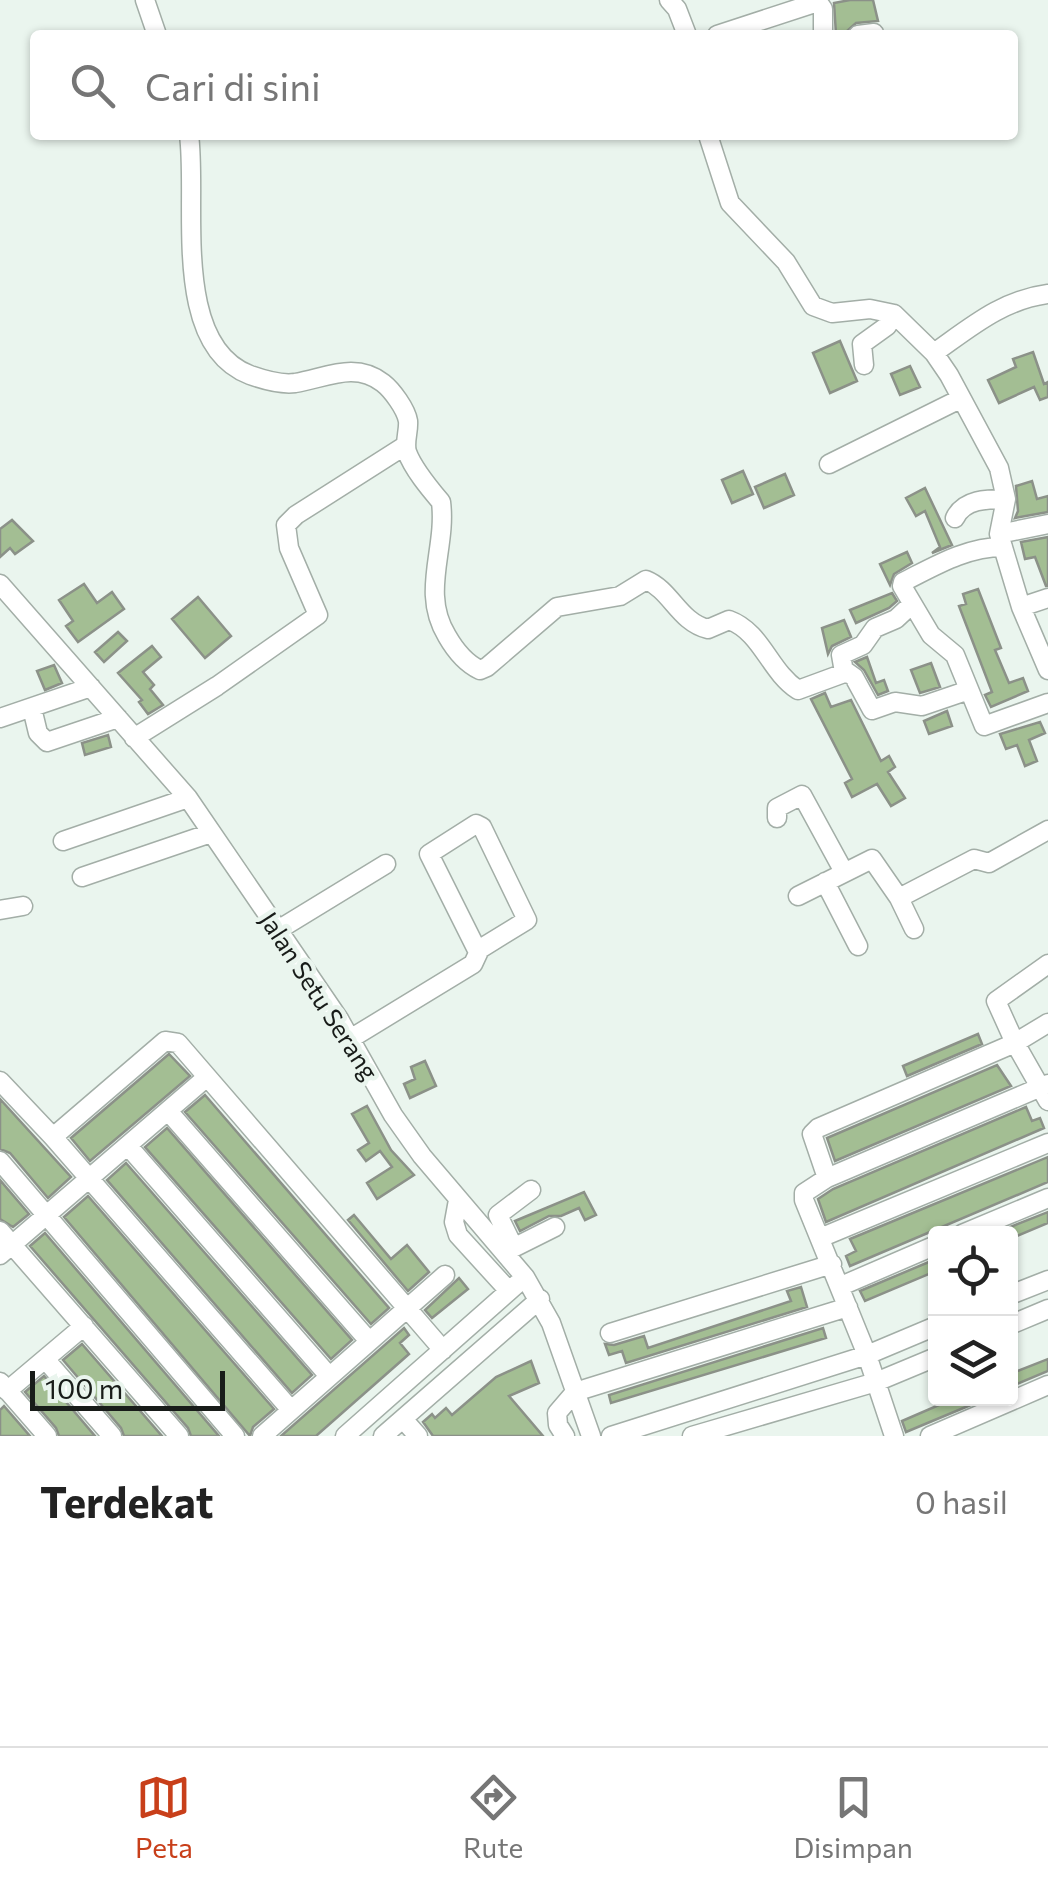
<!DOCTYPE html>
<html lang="id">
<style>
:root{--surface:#fff;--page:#f2f2f2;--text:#222;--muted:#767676;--line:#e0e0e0;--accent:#c83f1a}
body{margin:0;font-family:Commissioner,sans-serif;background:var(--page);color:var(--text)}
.controls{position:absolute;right:30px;bottom:30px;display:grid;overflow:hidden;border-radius:10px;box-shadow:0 2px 8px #0004}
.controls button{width:90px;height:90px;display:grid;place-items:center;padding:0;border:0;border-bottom:2px solid var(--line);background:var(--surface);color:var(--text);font:50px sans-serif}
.scale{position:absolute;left:30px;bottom:25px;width:195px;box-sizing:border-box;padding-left:10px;border:5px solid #181c19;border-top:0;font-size:28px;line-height:35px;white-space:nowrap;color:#181c19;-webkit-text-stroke:8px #eaf5ee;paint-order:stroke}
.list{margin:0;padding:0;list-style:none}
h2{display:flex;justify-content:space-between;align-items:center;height:130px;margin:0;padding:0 40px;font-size:42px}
h2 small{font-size:32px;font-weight:400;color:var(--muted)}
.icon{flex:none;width:55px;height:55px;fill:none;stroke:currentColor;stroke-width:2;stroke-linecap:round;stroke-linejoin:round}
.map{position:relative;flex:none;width:1048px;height:1436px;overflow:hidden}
.search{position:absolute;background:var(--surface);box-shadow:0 2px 8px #0004;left:30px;right:30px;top:30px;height:110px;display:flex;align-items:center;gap:25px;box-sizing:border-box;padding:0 35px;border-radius:10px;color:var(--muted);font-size:38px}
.sheet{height:310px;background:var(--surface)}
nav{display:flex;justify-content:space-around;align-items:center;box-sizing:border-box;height:140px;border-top:2px solid var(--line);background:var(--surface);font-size:28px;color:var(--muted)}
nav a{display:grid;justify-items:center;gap:5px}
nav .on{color:var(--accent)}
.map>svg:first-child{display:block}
.building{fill:#a3be93;stroke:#8b9188;stroke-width:2.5}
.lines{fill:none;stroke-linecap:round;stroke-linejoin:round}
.minor-casing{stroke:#a3aea7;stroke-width:21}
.minor{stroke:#fff;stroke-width:18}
.labels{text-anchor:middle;stroke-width:9;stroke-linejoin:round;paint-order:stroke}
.street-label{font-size:25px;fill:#181c19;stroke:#eaf5ee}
</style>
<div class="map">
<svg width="1048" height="1436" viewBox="0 0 1048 1436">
<rect width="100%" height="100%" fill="#eaf5ee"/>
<path class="building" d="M850,0H873L878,21L856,23L846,32L836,34L834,3Z
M840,341L857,381L830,393L813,353Z
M1033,352L1044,384L1048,382V397L1040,400L1034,387L999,403L988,380L1016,367L1013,359Z
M910,366L920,387L900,395L891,374Z
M743,471L753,494L732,503L722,480Z
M785,474L794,495L764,508L755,487Z
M1032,481L1037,499L1048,496V512L1015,518L1018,511L1016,486Z
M925,488L952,545L932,553L940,547L925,511L916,516L906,498Z
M12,520L33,541L15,554L10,548L0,557V529Z
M1048,537V586H1046L1035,557L1025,559L1021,542Z
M907,552L912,563L894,574L890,585L880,564Z
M84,584L97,603L112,592L124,609L78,642L66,626L73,621L59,600Z
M978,589L1001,648L995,650L1009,683L1023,678L1028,691L991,707L985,695L992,692L959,606L966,604L963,594Z
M892,593L897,601L889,608L856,623L850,610Z
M198,597L231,636L205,658L172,619Z
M844,620L851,637L832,646L828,654L822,628Z
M118,632L127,641L104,662L95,652Z
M152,646L161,657L143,672L154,685L150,689L163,705L148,714L139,702L142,700L118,673Z
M867,657L876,683L884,680L888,691L878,695L864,670L855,662Z
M931,663L940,687L920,693L911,670Z
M54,665L62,683L45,690L37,671Z
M825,693L831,707L851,700L881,761L889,756L895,767L888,772L905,798L891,806L877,784L852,797L845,783L852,779L811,699Z
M947,711L952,726L929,734L924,721Z
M1040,722L1045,733L1029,740L1037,761L1025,766L1017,745L1006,749L1000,734Z
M108,735L111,747L85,755L82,743Z
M978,1034L982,1044L907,1076L903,1066Z
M169,1054L190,1076L90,1161L71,1138Z
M425,1061L436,1086L410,1098L404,1084L415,1079L411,1067Z
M997,1065L1011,1086L835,1161L827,1138Z
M205,1095L389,1308L371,1324L185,1112Z
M0,1099L71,1177L48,1198L10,1153L0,1149Z
M367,1106L391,1150L414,1175L377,1199L367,1183L392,1167L380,1151L366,1161L358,1150L369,1143L352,1114Z
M1026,1107L1032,1121L1040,1118L1044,1128L826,1222L818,1199L833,1189Z
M167,1128L352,1340L331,1359L145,1147Z
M1048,1157V1182L850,1266L846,1256L856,1251L850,1239Z
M126,1163L312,1375L292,1393L107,1180Z
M0,1180L29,1214L13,1227L0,1219Z
M584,1192L596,1215L585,1220L579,1208L561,1216H549L520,1231L515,1221Z
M88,1196L274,1409L253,1427L250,1436L64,1217Z
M1048,1212V1223L1010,1239V1227Z
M354,1215L391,1259L407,1245L429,1272L408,1291L348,1220Z
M45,1233L219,1436H191L188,1428L30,1246Z
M936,1259V1271L865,1301L860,1291Z
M459,1278L468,1289L432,1318L425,1310Z
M801,1287L807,1307L626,1363L622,1351L609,1355L605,1344L614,1345L644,1336L648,1348L791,1301L787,1291Z
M404,1328L409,1335L400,1343L409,1354L316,1436H281Z
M823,1328L826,1338L611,1403L609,1395Z
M82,1344L162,1436H124L121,1428L63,1360Z
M1048,1359V1371L1010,1387V1374Z
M531,1361L539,1383L509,1396L543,1436H433L423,1422L432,1414L435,1418L446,1408L452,1415L496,1377Z
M44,1376L95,1436H59L56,1428L25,1392Z
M955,1398L985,1399L906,1432L902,1421Z
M4,1406L30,1436H0V1410Z"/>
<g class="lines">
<defs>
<path id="minor" d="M145,0L157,35
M669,0L677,9L687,35
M717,35L818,2L823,9V35
M858,35L874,33
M189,135C198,201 170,345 250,375C264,380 280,385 295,383C326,378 355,361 383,383C392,390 406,409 408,421C409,431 404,442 407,452C413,469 430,489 441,502C447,549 420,592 447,636C455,650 465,663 480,670L487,667L557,607L620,596L646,580C671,590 679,622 708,629L729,620C762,632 769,671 798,690L847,672L854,677L872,710L895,702L922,706L969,690
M708,135L730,203L786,262L813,306L832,313L870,309L894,314L934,353L949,375L999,468L1006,499L999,534L1021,607L1048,670
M934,353C971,327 1002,300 1048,294
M864,365L862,344L887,326L894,314
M829,464L960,399
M955,518C964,499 987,499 1006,499
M999,534L1048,524
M1003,547C966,547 935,566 903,582L902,586L931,635L955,655L984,726L1048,703
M0,584L188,798L339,1019L393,1115L422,1156L525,1277L551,1323L591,1436
M1021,607L1048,598
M844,672L841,655L863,645L875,628L896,619L911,605
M32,708L38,733L47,742L118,718
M0,718L91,687
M134,738L217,686L318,615L289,548L286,525L296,515L406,445
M777,818V808L802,795L844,872
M63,841L188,798
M82,877L211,833
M825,882L858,946
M798,896L872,859L899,898L974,859L989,863L1048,830
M899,898L914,929
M0,910L23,906
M278,930L386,864
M1048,964L996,1001L1015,1043L1048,1101
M350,1039L473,964L480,949L527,920L482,827L476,824L429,854L478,952
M0,1081L53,1137L291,1410
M168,1111L369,1341
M53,1137L165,1041L178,1043L443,1350
M128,1146L329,1376
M0,1161L235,1436
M827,1178L812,1134L818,1128L1015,1043L1048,1023
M458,1200L454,1222L458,1235L509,1291
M0,1231L179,1436
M962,1234L1048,1198
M820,1238L1048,1143
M513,1246L498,1215L531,1190
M505,1252L555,1227
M0,1255L207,1077
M841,1286L936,1245
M1010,1295L1048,1280
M1010,1325L1048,1309
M610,1333L832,1264
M45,1359L112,1436
M0,1382L47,1436
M7,1391L84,1326
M403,1419L418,1436
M262,1436L445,1275
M345,1436L525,1277
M383,1436L540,1299
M565,1436L558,1425L557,1413L575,1392L848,1307
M611,1436L867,1355L936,1326
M692,1436L876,1382L936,1357
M894,1436L867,1355L804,1200V1193L827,1178L1048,1084
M930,1436L1048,1385"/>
</defs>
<use href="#minor" class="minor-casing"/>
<use href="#minor" class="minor"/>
</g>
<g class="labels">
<g class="street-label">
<text transform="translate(319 996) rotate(57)" y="9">Jalan Setu Serang</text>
</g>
</g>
</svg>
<div class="controls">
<button><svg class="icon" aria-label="locate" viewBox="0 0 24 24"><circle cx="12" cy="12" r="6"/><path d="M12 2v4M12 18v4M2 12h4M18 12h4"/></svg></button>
<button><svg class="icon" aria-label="layers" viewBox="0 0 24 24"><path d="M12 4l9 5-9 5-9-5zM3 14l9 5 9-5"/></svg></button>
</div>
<div class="scale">100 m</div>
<div class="search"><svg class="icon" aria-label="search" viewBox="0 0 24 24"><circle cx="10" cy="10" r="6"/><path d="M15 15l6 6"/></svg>Cari di sini</div>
</div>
<section class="sheet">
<h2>Terdekat<small>0 hasil</small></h2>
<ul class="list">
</ul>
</section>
<nav>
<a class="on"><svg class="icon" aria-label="map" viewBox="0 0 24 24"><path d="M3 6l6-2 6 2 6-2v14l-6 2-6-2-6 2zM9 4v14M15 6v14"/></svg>Peta</a>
<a><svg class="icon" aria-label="directions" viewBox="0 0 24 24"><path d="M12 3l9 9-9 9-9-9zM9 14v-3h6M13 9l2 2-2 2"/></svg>Rute</a>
<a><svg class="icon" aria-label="saved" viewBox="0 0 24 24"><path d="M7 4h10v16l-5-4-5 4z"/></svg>Disimpan</a>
</nav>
